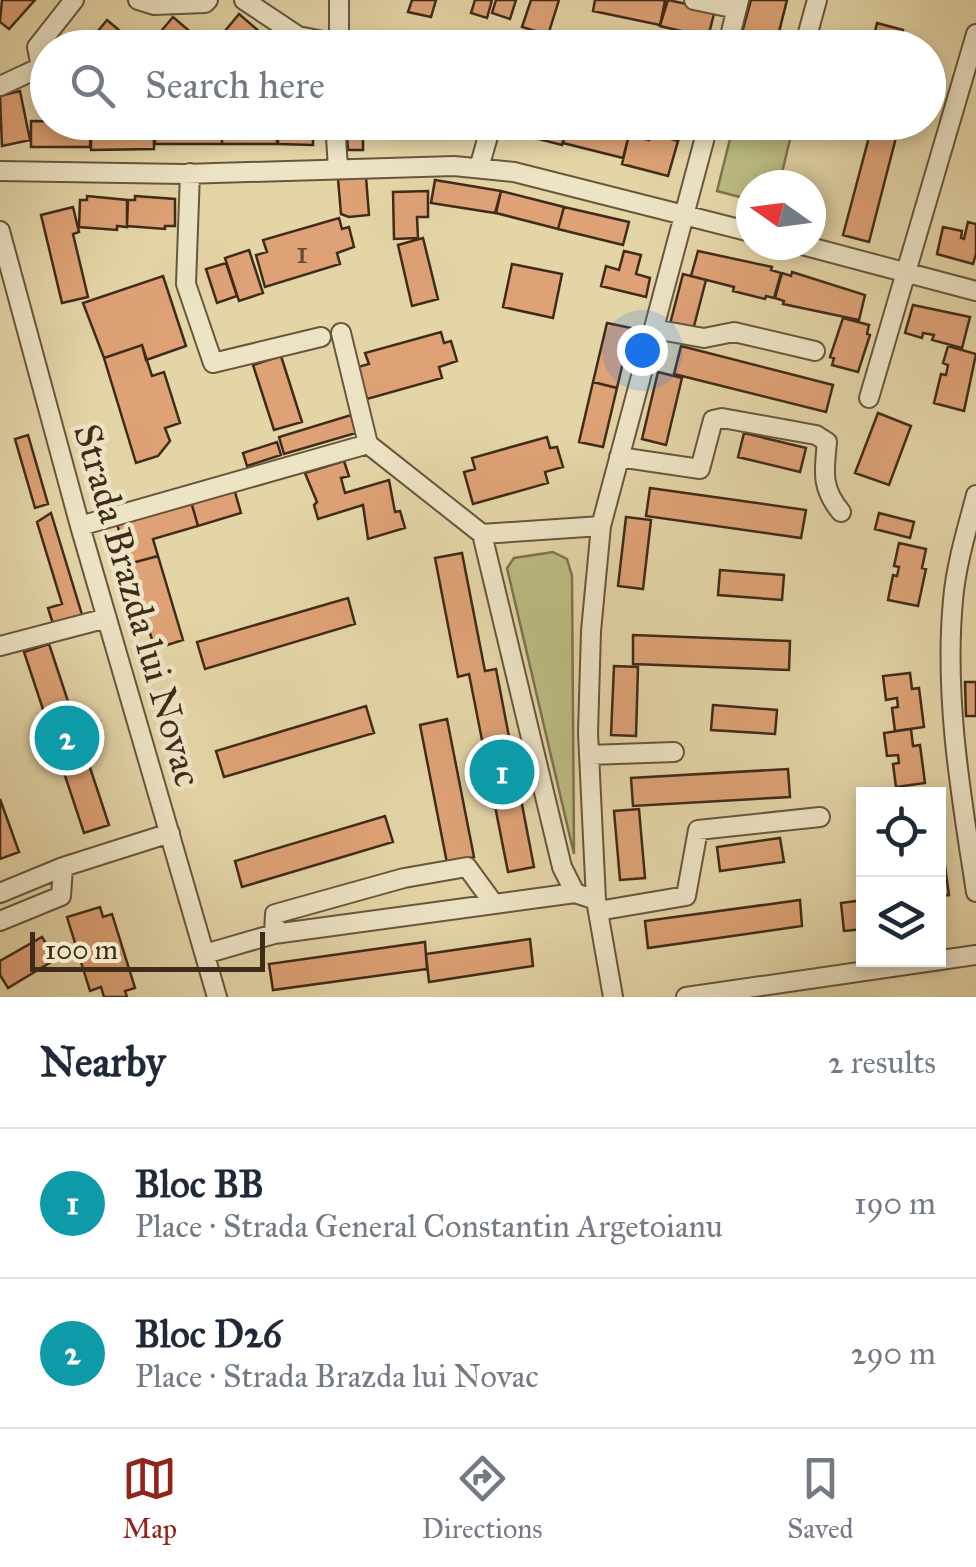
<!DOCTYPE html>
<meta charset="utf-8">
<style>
:root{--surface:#fff;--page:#f2f2f3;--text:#1f2937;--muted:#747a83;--line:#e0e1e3;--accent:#8f2418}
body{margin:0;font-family:"IM FELL Great Primer",serif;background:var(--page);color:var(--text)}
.controls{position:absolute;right:30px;bottom:30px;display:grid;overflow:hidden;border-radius:0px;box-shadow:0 5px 15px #0003}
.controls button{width:90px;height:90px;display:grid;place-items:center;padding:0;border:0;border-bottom:2px solid var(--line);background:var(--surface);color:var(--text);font:50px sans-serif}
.compass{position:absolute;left:736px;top:170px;width:90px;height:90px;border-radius:50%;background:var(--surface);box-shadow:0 5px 15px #0003;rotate:284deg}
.scale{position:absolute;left:30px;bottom:25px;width:235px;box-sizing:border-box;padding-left:10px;border:5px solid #3f2b19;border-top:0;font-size:28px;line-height:35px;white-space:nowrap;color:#3f2b19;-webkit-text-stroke:8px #ede4c6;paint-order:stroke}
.you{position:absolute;left:642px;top:350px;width:35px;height:35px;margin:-25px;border:8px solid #fff;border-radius:50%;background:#1a73e8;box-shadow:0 0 0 15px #1a73e833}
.badge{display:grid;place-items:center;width:65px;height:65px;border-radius:50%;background:var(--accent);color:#fff;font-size:32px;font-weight:700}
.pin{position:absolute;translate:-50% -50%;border:5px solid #fff;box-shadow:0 2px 10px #0006}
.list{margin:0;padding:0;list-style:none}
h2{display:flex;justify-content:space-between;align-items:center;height:130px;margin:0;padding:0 40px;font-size:42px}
h2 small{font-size:32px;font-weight:400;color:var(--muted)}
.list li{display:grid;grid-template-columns:65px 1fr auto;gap:30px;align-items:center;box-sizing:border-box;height:150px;padding:0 40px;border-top:2px solid var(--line)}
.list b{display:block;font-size:38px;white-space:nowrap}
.list p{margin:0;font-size:32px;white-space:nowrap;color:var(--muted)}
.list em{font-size:32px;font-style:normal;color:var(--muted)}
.icon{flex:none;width:55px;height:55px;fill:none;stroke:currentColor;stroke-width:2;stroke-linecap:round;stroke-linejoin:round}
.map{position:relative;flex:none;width:976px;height:997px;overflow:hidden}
.search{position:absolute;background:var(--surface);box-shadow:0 5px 15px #0003;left:30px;right:30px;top:30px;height:110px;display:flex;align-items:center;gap:25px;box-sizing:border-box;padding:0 35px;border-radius:55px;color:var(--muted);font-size:38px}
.sheet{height:430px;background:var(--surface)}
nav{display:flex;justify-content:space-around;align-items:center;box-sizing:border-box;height:140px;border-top:2px solid var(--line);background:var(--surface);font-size:28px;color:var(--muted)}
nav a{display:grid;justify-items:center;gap:5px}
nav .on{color:var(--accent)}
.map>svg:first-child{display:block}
.green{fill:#bbbb82;stroke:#7d734e;stroke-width:2.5}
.building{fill:#dea276;stroke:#3f2b19;stroke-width:2.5}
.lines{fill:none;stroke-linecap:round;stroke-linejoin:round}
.minor-casing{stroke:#68563c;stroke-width:22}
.minor{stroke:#ede4c6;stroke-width:18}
.labels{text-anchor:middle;stroke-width:9;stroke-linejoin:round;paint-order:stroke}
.number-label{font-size:32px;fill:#674930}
.street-label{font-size:38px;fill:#3f2b19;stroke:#ede4c6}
</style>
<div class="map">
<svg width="976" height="997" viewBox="0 0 976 997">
<rect width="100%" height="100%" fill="#e4d5a7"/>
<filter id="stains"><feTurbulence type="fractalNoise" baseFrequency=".002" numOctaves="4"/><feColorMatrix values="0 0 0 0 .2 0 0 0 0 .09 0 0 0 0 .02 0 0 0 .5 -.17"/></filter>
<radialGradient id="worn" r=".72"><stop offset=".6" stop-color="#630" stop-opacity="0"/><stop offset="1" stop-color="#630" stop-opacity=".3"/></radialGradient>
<path class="green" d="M734,123H794L779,185H751V200L717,191Z
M553,552L567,559L572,576L574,854L507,568L514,558Z"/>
<path class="building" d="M2,0H35L9,29L0,22Z
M412,0H436L431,17L408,12Z
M475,0H492L487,18L471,13Z
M496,0H516L510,19L492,13Z
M531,0H559L548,35L522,27Z
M595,0H662L665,1L660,25L593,11Z
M668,0L715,10L706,45L679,38L681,31L660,26Z
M751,0H787L775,48L740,40Z
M239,14L276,46L275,48H211Z
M173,17L209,48H147Z
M107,20L140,48H84Z
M877,23L903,30L898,48H871Z
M20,91L30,140L2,146L0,96Z
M31,121L91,122L90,147H31Z
M155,122H222V144H155Z
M222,122H277V144H222Z
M278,122H313V145L278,144Z
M346,122H380V129H363V150H348Z
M497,122H568L562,145L495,128Z
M568,122H582L629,135L623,158L563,143Z
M687,122L678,141L651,133V122Z
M873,122H900L869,242L843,235Z
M154,123V149L91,150V124Z
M651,133L678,141L668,176L622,164L629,135L649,140Z
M366,177L369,215L349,217L341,214L338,179Z
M435,180L501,191L495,213L431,203Z
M428,191V217H417L418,238L394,239L393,192Z
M501,191L564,207L558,229L496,213Z
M87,196L127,200V227L117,226V230L79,227L80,200H87Z
M135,196L175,199V226H165V229L127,226L128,200H135Z
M73,207L79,232L73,234L88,297L62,303L41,215Z
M564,207L629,222L623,245L558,229Z
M339,218L342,229L349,227L354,247L337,253L340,264L265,287L256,255L267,252L263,240Z
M968,222L976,224V254L973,264L937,254L943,227L962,231L961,238L964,239Z
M423,238L438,299L412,306L398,245Z
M249,250L263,293L239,301L225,258Z
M624,251L641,255L636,274L650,278L646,297L601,286L606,266L619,270Z
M698,251L772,267L771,270L781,273L774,298L766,296L765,299L733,291L734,287L691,276Z
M226,263L237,296L217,303L206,269Z
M512,264L562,274L553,318L503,307Z
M792,272L865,295L859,320L783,304L784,301L775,298L782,273L791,276Z
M683,274L706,280L693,330L670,324Z
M163,276L186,346L146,360L142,345L104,358L83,303Z
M913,305L970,317L962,348L932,340L934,335L923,333L922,338L905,333Z
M843,318L869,325L867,334L870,335L858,372L832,365L834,358L830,357Z
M607,323L631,328L617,388L593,382Z
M441,332L444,343L451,341L457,361L439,367L442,378L367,399L358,367L369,364L365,353Z
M142,345L152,376L164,372L180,423L165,428L170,441L158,456L136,463L104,358Z
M681,346L833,385L826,412L674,374Z
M948,346L976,354L964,411L934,403L941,374L946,375L948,365L943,363Z
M281,356L302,422L274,430L253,365Z
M658,372L682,378L666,445L642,439Z
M593,382L617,388L603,447L579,442Z
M878,413L911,426L889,485L855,473Z
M351,415L356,433L284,454L279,437Z
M744,433L806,448L800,472L738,457Z
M28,435L48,504L35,508L15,439Z
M547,437L550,448L557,447L563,467L545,472L548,483L473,504L464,472L475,469L472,458Z
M277,442L281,455L247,466L243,453Z
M344,461L349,476L341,478L345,493L389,480L395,512L400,511L405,528L368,539L363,505L318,519L314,505L317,502L305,473Z
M233,485L241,513L198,526L190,498Z
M650,488L806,510L801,538L646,516Z
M190,498L198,526L153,539L158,556L128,564L116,520Z
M51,513L83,618L54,627L48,608L62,604L37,522Z
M879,513L914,522L910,538L875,529Z
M626,517L651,520L643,589L618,586Z
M899,543L926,549L922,568L926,569L918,606L888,600L893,575L897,576L899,567L894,566Z
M462,553L485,671L496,669L534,867L508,872L469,674L458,677L435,558Z
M158,556L183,640L155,649L128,564Z
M720,570L784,575L782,600L718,595Z
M348,598L355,624L205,669L197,642Z
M633,635L790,641L789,670L633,664Z
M49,644L109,825L84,833L24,652Z
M614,666L638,667L636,736L611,735Z
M910,673L912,689L919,688L924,727L895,731L892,708L898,707L897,698L886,700L883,676Z
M965,682H976V716H966Z
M713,705L777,710L775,734L711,730Z
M366,706L374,733L224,777L216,751Z
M447,719L474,857L447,863L420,725Z
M911,729L913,746L920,745L925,783L896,787L893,764L899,763L898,755L887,756L884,733Z
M788,769L790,797L633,806L631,778Z
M0,799L19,852L0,859Z
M639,809L645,878L620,880L614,811Z
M385,816L393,842L242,887L235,861Z
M780,838L784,862L720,871L717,847Z
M945,866L949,895L938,896V867Z
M800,900L802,926L648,948L645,921Z
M864,900V929L844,931L841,903Z
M100,907L103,917L112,914L135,988L125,991L127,997H104L101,987L90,991L67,917Z
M42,937L56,959L8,988L0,975V961Z
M530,939L533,966L429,982L426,954Z
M425,942L427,969L273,990L269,964Z"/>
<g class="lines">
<defs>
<path id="minor" d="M138,0L154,5L205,3L208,0
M244,0L298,36L339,44
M694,0L737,9
M729,42L751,48
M339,48V0
M727,48L739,0
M784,48L786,44L806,40L817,0
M41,67L37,47L74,0
M0,86L41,67L47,74
M335,122L338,168
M479,168L492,122
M0,171L184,174L454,166L514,172L751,232
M190,173L186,284L213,363L321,337
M0,231L80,526L217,997
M802,245L976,291
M654,329L704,338L734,332L815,351
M341,333L368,444
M869,398L976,34
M368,444L482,534L601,526
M619,457L700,469L713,420L722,418L816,435L827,442C824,472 821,488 841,512
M976,495C967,529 956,565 953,600C944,698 961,796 976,892
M80,526L368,444
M482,534L562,867L575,893L596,900
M0,646L107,618
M589,755L674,752
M0,893L63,867L170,833
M598,911L686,896L698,830L820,817
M0,921L61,896L63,867
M274,934L275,914L404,878L467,867L494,904
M205,954L274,934L575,893
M613,997L596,900L588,733L591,631L601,526L709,122
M686,997L976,955"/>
</defs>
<use href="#minor" class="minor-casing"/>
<use href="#minor" class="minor"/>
</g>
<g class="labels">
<g class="number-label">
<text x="302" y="263">1</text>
</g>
<g class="street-label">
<text transform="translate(138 605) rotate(74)" y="13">Strada Brazda lui Novac</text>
</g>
</g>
<rect width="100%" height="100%" filter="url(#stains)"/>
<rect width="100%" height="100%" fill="url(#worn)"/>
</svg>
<div class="controls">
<button><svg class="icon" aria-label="locate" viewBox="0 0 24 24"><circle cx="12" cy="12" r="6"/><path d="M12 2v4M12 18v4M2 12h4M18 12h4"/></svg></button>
<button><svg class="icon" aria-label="layers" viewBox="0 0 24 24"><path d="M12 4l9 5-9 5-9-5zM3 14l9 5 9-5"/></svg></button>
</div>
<svg class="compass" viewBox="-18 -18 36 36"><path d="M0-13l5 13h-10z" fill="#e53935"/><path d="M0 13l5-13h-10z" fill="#747a83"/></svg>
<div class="scale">100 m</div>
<div class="you"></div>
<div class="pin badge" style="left:502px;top:772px;background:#0f9aa8">1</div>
<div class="pin badge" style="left:67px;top:738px;background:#0f9aa8">2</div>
<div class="search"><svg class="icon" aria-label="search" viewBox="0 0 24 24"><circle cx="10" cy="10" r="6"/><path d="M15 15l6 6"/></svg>Search here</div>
</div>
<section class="sheet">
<h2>Nearby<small>2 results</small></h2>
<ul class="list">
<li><span class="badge" style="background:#0f9aa8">1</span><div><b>Bloc BB</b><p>Place · Strada General Constantin Argetoianu</p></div><em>190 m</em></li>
<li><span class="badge" style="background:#0f9aa8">2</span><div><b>Bloc D26</b><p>Place · Strada Brazda lui Novac</p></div><em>290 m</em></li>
</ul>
</section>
<nav>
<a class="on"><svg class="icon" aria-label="map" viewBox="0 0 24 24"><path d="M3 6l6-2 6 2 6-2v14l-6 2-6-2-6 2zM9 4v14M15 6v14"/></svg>Map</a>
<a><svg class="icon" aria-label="directions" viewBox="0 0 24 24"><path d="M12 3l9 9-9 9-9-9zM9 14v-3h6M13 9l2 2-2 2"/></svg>Directions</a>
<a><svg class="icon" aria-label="saved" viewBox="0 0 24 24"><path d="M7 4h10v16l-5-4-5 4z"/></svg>Saved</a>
</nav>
